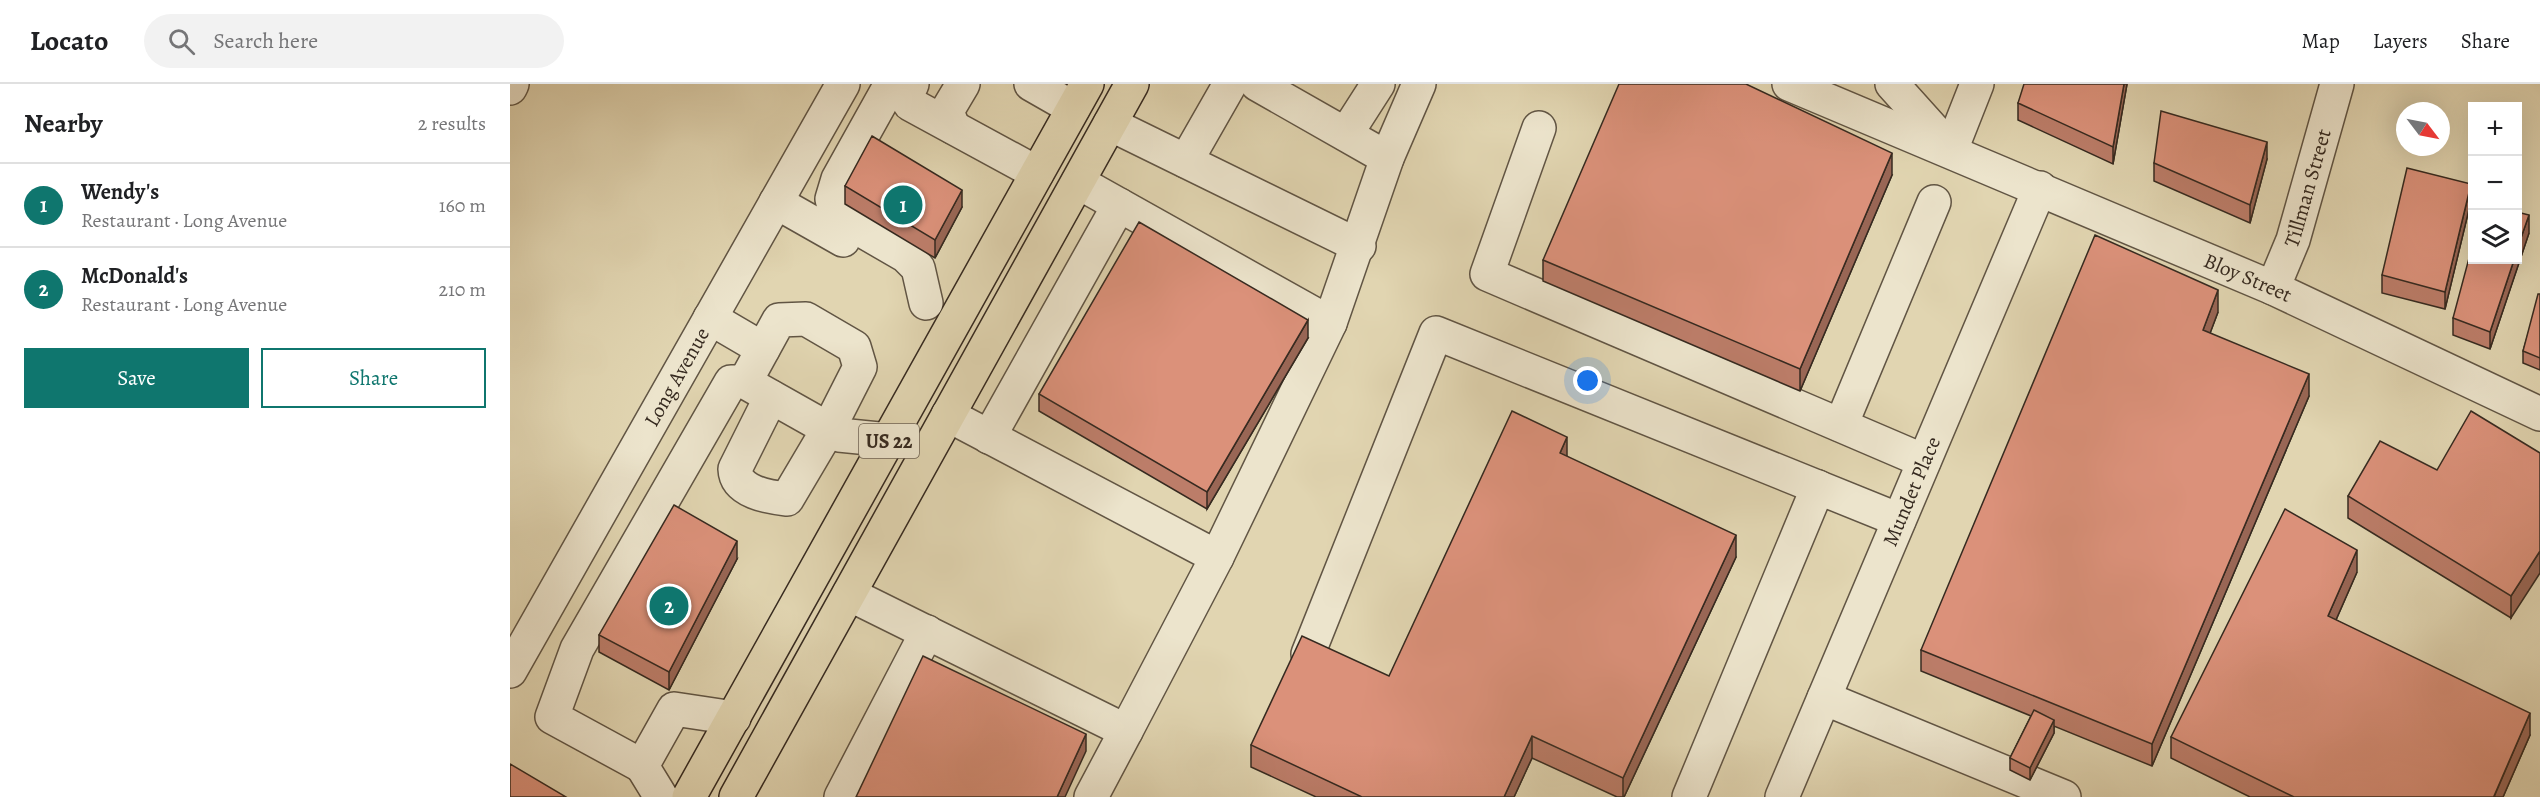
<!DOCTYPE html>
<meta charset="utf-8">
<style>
:root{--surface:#fff;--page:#f2f2f2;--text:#202124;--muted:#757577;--line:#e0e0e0;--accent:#0f766e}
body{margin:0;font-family:Alegreya,serif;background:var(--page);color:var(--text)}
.controls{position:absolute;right:18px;top:18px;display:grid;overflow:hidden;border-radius:0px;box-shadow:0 6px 24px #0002}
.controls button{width:54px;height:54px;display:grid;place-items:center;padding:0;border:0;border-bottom:2px solid var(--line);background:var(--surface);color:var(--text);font:30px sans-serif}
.compass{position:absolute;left:1886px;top:18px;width:54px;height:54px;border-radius:50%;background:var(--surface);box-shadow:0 6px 24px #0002;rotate:122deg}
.you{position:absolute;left:1078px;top:297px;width:21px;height:21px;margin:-15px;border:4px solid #fff;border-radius:50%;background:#1a73e8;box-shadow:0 0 0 9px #1a73e833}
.badge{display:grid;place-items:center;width:39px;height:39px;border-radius:50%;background:var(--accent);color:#fff;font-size:20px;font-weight:700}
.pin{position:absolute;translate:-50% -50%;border:3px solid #fff;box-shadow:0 2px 6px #0006}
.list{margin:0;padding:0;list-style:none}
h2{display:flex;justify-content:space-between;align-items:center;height:78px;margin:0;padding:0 24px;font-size:26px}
h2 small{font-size:20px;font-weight:400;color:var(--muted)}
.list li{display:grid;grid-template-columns:39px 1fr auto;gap:18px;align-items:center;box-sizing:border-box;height:84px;padding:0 24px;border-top:2px solid var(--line)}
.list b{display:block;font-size:22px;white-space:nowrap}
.list p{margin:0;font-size:20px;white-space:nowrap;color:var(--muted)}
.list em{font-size:20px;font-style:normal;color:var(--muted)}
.actions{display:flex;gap:12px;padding:18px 24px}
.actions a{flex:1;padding:14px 0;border:2px solid var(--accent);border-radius:0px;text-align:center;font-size:21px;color:var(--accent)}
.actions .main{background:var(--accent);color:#fff}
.icon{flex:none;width:33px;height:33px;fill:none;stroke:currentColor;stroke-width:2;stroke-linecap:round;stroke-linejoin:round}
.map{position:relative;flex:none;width:2030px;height:713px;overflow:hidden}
header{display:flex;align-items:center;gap:36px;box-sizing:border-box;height:84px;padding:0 30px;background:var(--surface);border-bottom:2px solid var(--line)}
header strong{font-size:28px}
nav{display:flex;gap:33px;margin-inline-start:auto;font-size:21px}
.search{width:420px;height:54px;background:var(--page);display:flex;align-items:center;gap:15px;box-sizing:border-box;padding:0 21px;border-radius:33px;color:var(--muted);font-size:22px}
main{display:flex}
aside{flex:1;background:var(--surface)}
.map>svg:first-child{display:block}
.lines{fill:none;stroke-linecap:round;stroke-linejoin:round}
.minor-casing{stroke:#615544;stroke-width:36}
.highway-casing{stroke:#362a20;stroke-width:36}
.minor{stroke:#ece4cc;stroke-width:33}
.highway{stroke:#e1d5b1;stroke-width:33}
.wall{fill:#bc7d69;stroke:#362a20;stroke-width:1.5}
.shaded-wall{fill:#965;stroke:#362a20;stroke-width:1.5}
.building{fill:#db917a;stroke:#362a20;stroke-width:1.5}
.labels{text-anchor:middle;stroke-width:4.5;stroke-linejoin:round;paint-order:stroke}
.shield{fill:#ece4cc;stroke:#6d6254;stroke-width:1.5}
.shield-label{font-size:20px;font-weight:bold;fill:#362a20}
.street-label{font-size:21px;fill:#362a20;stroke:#ece4cc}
</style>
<header>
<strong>Locato</strong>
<div class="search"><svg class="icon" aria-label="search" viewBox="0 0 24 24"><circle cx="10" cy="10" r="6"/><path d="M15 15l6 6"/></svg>Search here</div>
<nav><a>Map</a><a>Layers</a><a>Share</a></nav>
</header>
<main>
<aside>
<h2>Nearby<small>2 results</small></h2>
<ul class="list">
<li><span class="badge">1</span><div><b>Wendy's</b><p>Restaurant · Long Avenue</p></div><em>160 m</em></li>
<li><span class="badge">2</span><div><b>McDonald's</b><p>Restaurant · Long Avenue</p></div><em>210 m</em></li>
</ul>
<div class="actions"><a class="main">Save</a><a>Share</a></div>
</aside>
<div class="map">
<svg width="2030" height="713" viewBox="0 0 2030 713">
<rect width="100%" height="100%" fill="#e1d5b1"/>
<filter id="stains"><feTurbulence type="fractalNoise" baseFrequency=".00333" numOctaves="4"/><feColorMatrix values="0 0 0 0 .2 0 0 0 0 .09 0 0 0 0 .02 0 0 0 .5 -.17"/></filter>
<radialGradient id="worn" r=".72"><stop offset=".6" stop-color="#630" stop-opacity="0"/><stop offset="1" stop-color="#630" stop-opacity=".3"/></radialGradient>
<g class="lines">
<defs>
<g id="minor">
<path d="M381,0L328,95L322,115L327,132L396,172L408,184L416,219"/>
<path d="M402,0L396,12L400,20L527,89"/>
<path d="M521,0L563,24"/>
<path d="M747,0L877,74"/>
<path id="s1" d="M1279,0L1763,204L2030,330"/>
<path d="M1382,0L1436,60"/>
<path d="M0,4L2,0"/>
<path d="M600,40L849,162"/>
<path d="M443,43L437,27L453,0"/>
<path d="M1029,44L977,190L1414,377"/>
<path d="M836,50L868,0"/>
<path d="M1441,66L1467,0"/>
<path d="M676,77L720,0"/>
<path d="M568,98L820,239L877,74L909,0"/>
<path d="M266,118L333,156"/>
<path id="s2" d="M1763,204L1783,156L1827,0"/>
<path d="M200,234L253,265"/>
<path d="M235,298L269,236L296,235L344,263L350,283L319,344L277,415C258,413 226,408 225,385L261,313"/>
<path d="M438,331L707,473L820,239"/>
<path d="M1331,341L1424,118"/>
<path d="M479,353L609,121"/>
<path d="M339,510L616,647L581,713"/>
<path d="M798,570L926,249L1389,436"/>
<path id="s3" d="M0,587L333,0"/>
<path d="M1314,614L1554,713"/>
<path d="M616,647L707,473"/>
<path d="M132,682L42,633L67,565L221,298H235L329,351L379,356"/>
<path d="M151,713L132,682L164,625L224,634"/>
<path d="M331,713L417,548"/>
<path d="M1179,713L1308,403"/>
<path id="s4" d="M1272,713L1530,104"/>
</g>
<path id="highway" d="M179,713L577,0
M226,713L622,0"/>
</defs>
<use href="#minor" class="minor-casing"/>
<use href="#highway" class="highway-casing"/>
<use href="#minor" class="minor"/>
<use href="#highway" class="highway"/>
</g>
<path class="wall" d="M1617,0L1603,80L1508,36V19Z
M1757,75L1740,139L1644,97V79Z
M1382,91L1290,307L1033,197V176Z
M335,102L452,123L425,174L335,120Z
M1961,117L1935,225L1872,209V191Z
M2019,149L1980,265L1943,251V234Z
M2030,210V286L2013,279V267Z
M1708,228L1700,249L1799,312L1642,682L1544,642V649L1520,696L1500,686V674L1521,632L1411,587V566Z
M798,254L697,425L529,327V310Z
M2030,369L2001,534L1838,434V412L1927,386Z
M1057,373L1226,473L1114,713H1107L1022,674L1004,713H806L741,683V661L879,592Z
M227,475L159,606L89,568V551Z
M1847,488L1826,536L2020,651L1993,713H1740L1661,674V653Z"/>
<path class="shaded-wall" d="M1614,0H1617L1603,80V63Z
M1757,58V75L1740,139V121Z
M1382,69V91L1290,307V285Z
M1961,100V117L1935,225V208Z
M452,106V123L425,174V156Z
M2019,131V149L1980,265V248L2004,176H2007V165Z
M1708,206V228L1693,268V246Z
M798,236V254L697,425V408Z
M1799,290V312L1642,682V660Z
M1057,353V374L1050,369Z
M1226,451V473L1114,713H1113V694Z
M227,457V475L159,606V588Z
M1847,466V488L1818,554V532Z
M2030,467V489L2001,534V512Z
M2020,629V651L1993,713H1984Z
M1544,636V649L1520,696V684Z
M576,650V667L555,713H547Z
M1022,652V674L1004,713H994Z"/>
<path class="building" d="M1109,0H1236L1382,69L1290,285L1033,176Z
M1514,0H1614L1603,63L1508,19Z
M1651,27L1757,58L1740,121L1644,79Z
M362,52L452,106L425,156L335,102Z
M1897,84L1961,100L1935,208L1872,191Z
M2007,128L2019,131L2007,165Z
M629,138L798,236L697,408L529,310Z
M1585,151L1708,206L1693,246L1799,290L1642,660L1411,566Z
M1962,163V176H2004L1980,248L1943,234Z
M2028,210H2030V274L2013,267Z
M1002,327L1057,353L1050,369L1226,451L1113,694L1022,652L994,713H852L741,661L792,552L879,592Z
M1961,327L2030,369V467L2001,512L1838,412L1870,357L1927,386Z
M164,421L227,457L159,588L89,551Z
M1775,425L1847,466L1818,532L2020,629L1984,712L1985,713H1784L1661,653Z
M413,572L576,650L547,713H346Z
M1524,626L1544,636L1520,684L1500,674Z
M0,680L56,713H0Z"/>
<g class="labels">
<rect class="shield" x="349" y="340" width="60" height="34" rx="4.5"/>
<g class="shield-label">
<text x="379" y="364">US 22</text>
</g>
<g class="street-label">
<text dy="7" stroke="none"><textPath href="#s2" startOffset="106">Tillman Street</textPath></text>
<text dy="7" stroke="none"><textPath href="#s1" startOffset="498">Bloy Street</textPath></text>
<text dy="7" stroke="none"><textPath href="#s3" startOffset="338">Long Avenue</textPath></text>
<text dy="7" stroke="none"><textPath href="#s4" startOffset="332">Mundet Place</textPath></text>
</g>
</g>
<rect width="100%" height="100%" filter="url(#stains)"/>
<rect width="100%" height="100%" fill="url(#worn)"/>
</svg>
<div class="controls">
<button>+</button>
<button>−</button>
<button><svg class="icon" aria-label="layers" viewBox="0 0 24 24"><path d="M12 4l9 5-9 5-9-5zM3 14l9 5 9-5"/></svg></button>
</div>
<svg class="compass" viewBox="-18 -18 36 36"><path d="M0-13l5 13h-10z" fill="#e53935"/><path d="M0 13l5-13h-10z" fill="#757577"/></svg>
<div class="you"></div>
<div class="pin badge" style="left:393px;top:121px">1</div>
<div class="pin badge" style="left:159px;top:522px">2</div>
</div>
</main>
